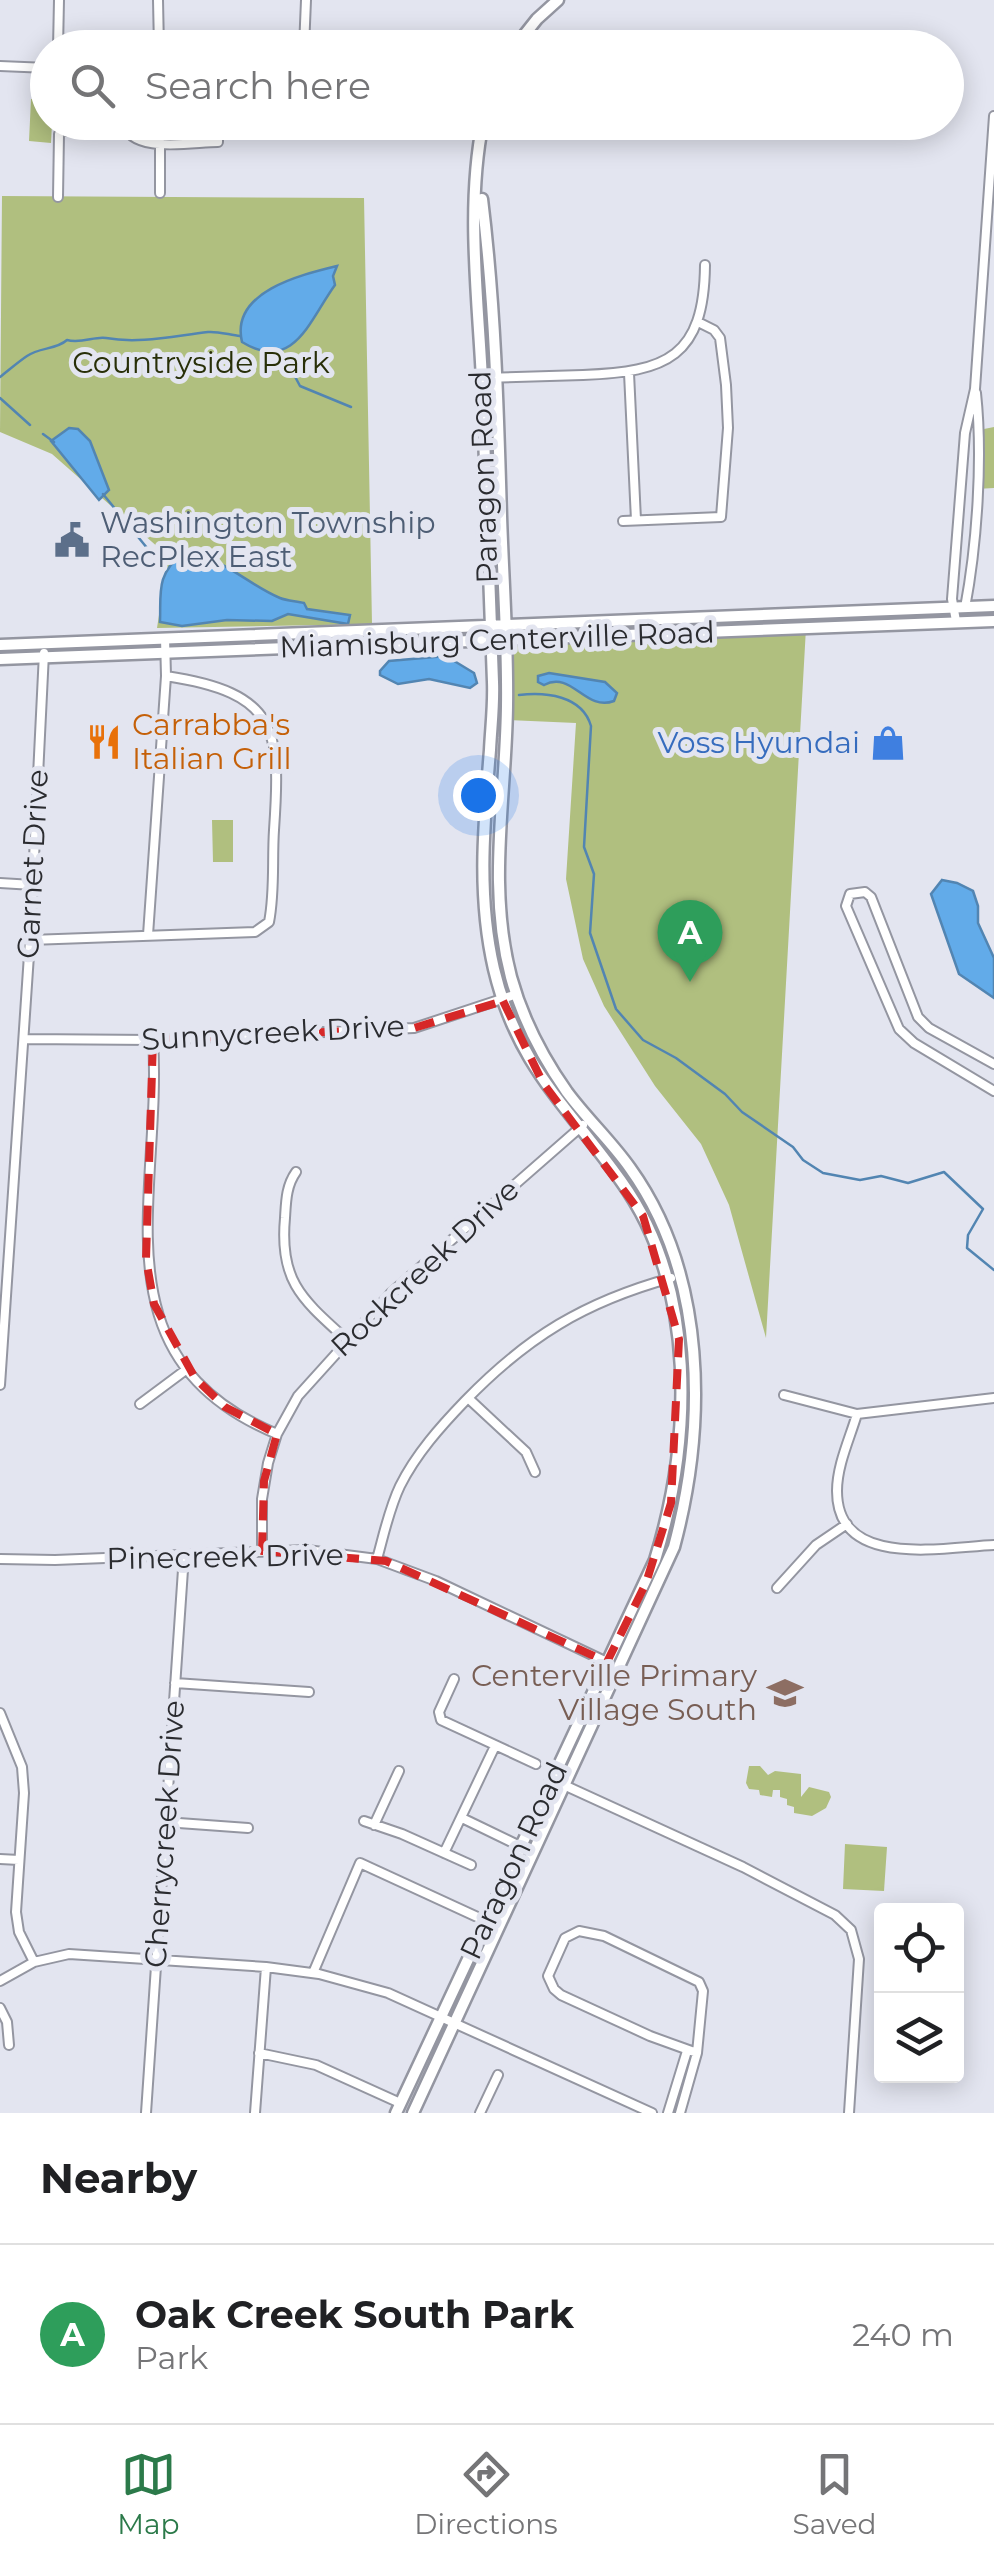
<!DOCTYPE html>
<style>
:root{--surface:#fff;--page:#f2f2f2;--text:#202124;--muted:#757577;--line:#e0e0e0;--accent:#2c7a4a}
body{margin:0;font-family:Montserrat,sans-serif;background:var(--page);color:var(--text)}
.controls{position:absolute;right:30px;bottom:30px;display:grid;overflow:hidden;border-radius:10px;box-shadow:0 5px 25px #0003}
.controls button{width:90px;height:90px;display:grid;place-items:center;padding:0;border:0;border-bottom:2px solid var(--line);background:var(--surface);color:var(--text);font:50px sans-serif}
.you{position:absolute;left:478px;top:795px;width:35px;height:35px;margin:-25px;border:8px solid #fff;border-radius:50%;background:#1a73e8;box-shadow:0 0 0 15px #1a73e833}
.badge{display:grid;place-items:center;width:65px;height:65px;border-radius:50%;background:var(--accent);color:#fff;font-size:32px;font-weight:700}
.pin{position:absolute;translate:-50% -82px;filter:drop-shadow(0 2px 5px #0008)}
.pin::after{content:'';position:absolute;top:52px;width:35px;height:30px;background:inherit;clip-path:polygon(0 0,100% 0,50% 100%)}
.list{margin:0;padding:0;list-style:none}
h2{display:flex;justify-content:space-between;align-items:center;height:130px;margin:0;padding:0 40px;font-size:42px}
h2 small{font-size:32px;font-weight:400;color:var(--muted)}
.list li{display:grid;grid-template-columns:65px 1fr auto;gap:30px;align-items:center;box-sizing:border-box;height:180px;padding:0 40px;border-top:2px solid var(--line)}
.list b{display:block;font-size:38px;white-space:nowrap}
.list p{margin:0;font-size:32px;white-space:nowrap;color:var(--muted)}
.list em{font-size:32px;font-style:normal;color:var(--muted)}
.icon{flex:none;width:55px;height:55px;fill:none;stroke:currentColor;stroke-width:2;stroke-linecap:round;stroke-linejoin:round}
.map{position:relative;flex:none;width:994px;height:2113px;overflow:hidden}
.search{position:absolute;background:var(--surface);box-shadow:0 5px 25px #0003;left:30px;right:30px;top:30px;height:110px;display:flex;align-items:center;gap:25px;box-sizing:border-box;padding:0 35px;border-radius:55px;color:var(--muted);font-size:38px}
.sheet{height:310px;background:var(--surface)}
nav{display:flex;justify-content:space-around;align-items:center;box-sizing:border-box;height:140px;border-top:2px solid var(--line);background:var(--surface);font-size:28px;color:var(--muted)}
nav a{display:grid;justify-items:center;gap:5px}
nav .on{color:var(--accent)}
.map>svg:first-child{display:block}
.green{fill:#b0bf7f}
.water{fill:#62abe9;stroke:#5285b2;stroke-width:2.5}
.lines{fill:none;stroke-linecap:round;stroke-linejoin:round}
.stream{stroke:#5285b2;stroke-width:2.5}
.street-casing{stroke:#9496a1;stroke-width:12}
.secondary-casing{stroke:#9496a1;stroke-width:15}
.street{stroke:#fff;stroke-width:8}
.secondary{stroke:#fff;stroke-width:10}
.marked{fill:none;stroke:#d62828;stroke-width:8;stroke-dasharray:20 12;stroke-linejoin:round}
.labels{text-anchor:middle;stroke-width:10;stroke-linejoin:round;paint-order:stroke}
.park-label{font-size:30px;fill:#282f08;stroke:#e3e5f0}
.street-label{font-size:30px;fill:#2b2c30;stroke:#e3e5f0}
.service-label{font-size:30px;fill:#4e5e75;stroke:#e3e5f0;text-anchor:start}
.food-label{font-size:30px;fill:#c56008;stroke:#e3e5f0;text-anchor:start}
.shop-label{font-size:30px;fill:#366cbe;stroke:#e3e5f0;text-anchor:end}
.education-label{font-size:30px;fill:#785e54;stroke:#e3e5f0;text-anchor:end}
</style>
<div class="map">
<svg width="994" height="2113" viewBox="0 0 994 2113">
<rect width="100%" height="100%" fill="#e3e5f0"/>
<path class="green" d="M31,99H47L48,122L52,123L51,143L29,141Z
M2,196L364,198L372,624L157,628L168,556L52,454L0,432Z
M994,427V488L976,489L979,430Z
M806,628L766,1338L729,1205L701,1144L655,1086L604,1006L583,959L566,879L576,723L507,720L505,639Z
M212,820H233V862H213Z
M749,1766H760L768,1775L775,1771L801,1774V1797L809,1787L829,1792L831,1797L826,1808L812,1816L794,1813V1807L787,1805V1799L780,1797V1790H773L772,1797L760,1795L759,1790L749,1789L746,1783Z
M845,1844L887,1847L884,1891L843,1889Z"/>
<path class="water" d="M337,266L333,276L335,285C310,319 294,374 242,342C230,292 300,275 337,266Z
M69,428L78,429L90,441L109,490L99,500L51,441Z
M182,554C221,554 246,584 280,598C287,601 297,601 304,603L307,609L350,615L348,624L288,614L272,621L227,620L182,626L160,622C161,592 156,575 182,554Z
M446,656L474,673L477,683L470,688L429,679L398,684L380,675V671L389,661Z
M549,673L605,682L617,693L614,701C585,712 572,670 544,685L538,682V676Z
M942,880L957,883L973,891L978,906V923L994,958V998L959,974L931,894Z"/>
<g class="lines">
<path class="stream" d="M281,350L300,386L351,407
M0,377C9,370 18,362 27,356C40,347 56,350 67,340C81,344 95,336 106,338C139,344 173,336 208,332C217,331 230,335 240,336
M0,398L30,425
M43,434L54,442
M103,494L152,554
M519,695C545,692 582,695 591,726L584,847L594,874L590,933L616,1009L643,1040L676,1058L725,1094L742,1112L793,1147L803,1160L823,1173L860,1180L881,1176L908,1183L944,1172L983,1209L968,1235L967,1248L994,1270"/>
<defs>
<path id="street" d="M158,0L159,48
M58,48L59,0
M304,48L306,0
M0,66L48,68
M123,122C131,155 192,142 218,142V122
M160,193V142
M58,197L59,134L62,131L123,127
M629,373L636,520
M482,378C515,377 549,376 583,375C667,372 704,357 705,265
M623,521L721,517L728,428L726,385L720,338L714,330L698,322
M965,608C977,544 983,458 976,393
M956,621L952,599L965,433L975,389L994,116
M0,883L33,885
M148,935L166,676L165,638
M30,940L255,932L269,922C275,892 272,860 274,830C281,729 278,693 166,676
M24,1039L153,1040L414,1028L517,994
M153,1040C163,1194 92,1357 277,1434
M994,1064L929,1028L918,1017L871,897L865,892L850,894L846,906L899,1029L914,1043L994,1091
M296,1172C286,1186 286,1202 285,1218C279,1282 303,1300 347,1340
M0,1385L30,940L44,653
M784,1395L857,1414L994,1398
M468,1398L526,1452L535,1472
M140,1404L187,1369
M857,1414C850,1438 837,1465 837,1491C837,1570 944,1547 994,1545
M262,1551V1499L268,1463L277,1434L298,1396L391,1293L583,1125
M0,1559L55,1560L307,1550L377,1559L436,1581L607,1662
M377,1559C384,1534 389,1509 400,1486C416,1454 440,1427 465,1401C527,1337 584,1302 671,1278
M777,1588L816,1545L847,1524
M454,1679L439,1712L441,1720L536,1764
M175,1683L309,1692
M0,1713L22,1767L24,1793L16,1912L19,1932L34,1962
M566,1786L743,1867L835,1915L851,1930L859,1959L849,2113
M462,1818L526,1849
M364,1821L402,1834L471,1865
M165,1822L248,1828
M374,1825L399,1771
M444,1853L495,1746
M0,1859L19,1860
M313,1973L360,1863L486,1921
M0,1981L34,1962L69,1954L266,1967L319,1974L388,1993L652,2113
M0,2008L7,2022L9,2045
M259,2053L316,2065L400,2103
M146,2113L184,1555
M255,2113L266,1967
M480,2113L498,2075
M668,2113L687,2051
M680,2113L697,2053L703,1991L699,1982L604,1936L579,1931L565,1938L548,1976L554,1989L561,1995L650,2036L697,2053"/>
<path id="secondary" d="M514,48L537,19L558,0
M0,645L994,606
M0,659L994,621
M396,2113L655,1560C692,1440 698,1288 621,1181C567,1105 517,1066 494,969C477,896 484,824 490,750C491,728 494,705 493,682C489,581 486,480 482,380C478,296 466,206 483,122
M413,2113L674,1547C707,1424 707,1275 630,1168C611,1141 587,1119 567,1092C543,1058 522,1017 511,977C487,886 506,797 507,706C508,643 503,579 501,516C498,410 495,304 482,199"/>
</defs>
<use href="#street" class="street-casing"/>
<use href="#secondary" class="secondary-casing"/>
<use href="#street" class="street"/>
<use href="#secondary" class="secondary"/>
</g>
<path class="marked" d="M503,1001L543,1083L643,1216L679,1339L671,1503L646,1583L607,1662L386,1561L262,1551L264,1481L277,1434L225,1407L195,1378L154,1304L146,1259L153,1040L414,1028Z"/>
<defs>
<symbol id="civic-bare" viewBox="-9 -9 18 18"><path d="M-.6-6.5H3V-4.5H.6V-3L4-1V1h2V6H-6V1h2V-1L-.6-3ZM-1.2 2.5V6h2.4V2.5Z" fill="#5c6f8a" stroke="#e3e5f0" stroke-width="2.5" paint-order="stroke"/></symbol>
<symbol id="restaurant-bare" viewBox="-9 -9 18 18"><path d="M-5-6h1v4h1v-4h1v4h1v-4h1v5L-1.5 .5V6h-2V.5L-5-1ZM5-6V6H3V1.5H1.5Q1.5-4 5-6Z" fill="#e8710a" stroke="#e3e5f0" stroke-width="2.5" paint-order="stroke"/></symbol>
<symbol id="shop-bare" viewBox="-9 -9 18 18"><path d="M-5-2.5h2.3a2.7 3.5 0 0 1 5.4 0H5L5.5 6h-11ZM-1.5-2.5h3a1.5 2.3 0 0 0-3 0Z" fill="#3f7fe0" stroke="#e3e5f0" stroke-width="2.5" paint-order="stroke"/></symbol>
<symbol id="school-bare" viewBox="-9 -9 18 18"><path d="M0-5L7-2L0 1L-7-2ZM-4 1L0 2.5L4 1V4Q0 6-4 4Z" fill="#8d6e63" stroke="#e3e5f0" stroke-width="2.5" paint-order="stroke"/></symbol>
</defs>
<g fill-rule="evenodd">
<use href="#civic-bare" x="47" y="515" width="50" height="50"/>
<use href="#restaurant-bare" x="79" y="717" width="50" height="50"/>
<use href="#shop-bare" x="863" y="718" width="50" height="50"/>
<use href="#school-bare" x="760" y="1668" width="50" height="50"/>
</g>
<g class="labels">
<g class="park-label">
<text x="201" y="373">Countryside Park</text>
</g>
<g class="street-label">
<text transform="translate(484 477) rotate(-92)" y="10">Paragon Road</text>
<text transform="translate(497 640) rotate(-2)" y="10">Miamisburg Centerville Road</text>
<text transform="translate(33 864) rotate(-87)" y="10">Garnet Drive</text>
<text transform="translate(273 1033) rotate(-3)" y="10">Sunnycreek Drive</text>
<text transform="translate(425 1268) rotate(-43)" y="10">Rockcreek Drive</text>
<text transform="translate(225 1557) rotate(-1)" y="10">Pinecreek Drive</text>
<text transform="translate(165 1834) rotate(-86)" y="10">Cherrycreek Drive</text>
<text transform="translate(514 1861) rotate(-65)" y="10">Paragon Road</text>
</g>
<g class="service-label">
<text x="100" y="533">Washington Township<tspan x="100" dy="34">RecPlex East</tspan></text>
</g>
<g class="food-label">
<text x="132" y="735">Carrabba's<tspan x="132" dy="34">Italian Grill</tspan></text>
</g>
<g class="shop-label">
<text x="860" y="753">Voss Hyundai</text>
</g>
<g class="education-label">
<text x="757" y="1686">Centerville Primary<tspan x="757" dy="34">Village South</tspan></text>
</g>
</g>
</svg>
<div class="controls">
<button><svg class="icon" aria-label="locate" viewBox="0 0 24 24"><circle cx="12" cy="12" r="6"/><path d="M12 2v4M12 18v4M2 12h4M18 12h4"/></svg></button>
<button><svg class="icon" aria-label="layers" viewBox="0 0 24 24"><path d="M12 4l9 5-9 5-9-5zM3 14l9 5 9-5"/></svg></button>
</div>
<div class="you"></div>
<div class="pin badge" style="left:690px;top:982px;background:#2e9e5b">A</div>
<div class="search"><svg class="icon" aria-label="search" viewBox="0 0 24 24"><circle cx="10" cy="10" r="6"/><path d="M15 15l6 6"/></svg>Search here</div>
</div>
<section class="sheet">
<h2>Nearby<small></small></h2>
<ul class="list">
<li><span class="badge" style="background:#2e9e5b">A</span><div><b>Oak Creek South Park</b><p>Park</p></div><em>240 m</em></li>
</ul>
</section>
<nav>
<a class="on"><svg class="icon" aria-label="map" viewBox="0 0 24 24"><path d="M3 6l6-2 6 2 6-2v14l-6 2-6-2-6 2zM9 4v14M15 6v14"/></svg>Map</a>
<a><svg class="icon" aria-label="directions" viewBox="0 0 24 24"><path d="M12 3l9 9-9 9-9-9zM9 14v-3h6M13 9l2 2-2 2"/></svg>Directions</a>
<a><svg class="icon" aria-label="saved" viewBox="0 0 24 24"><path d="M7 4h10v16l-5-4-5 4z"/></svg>Saved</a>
</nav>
